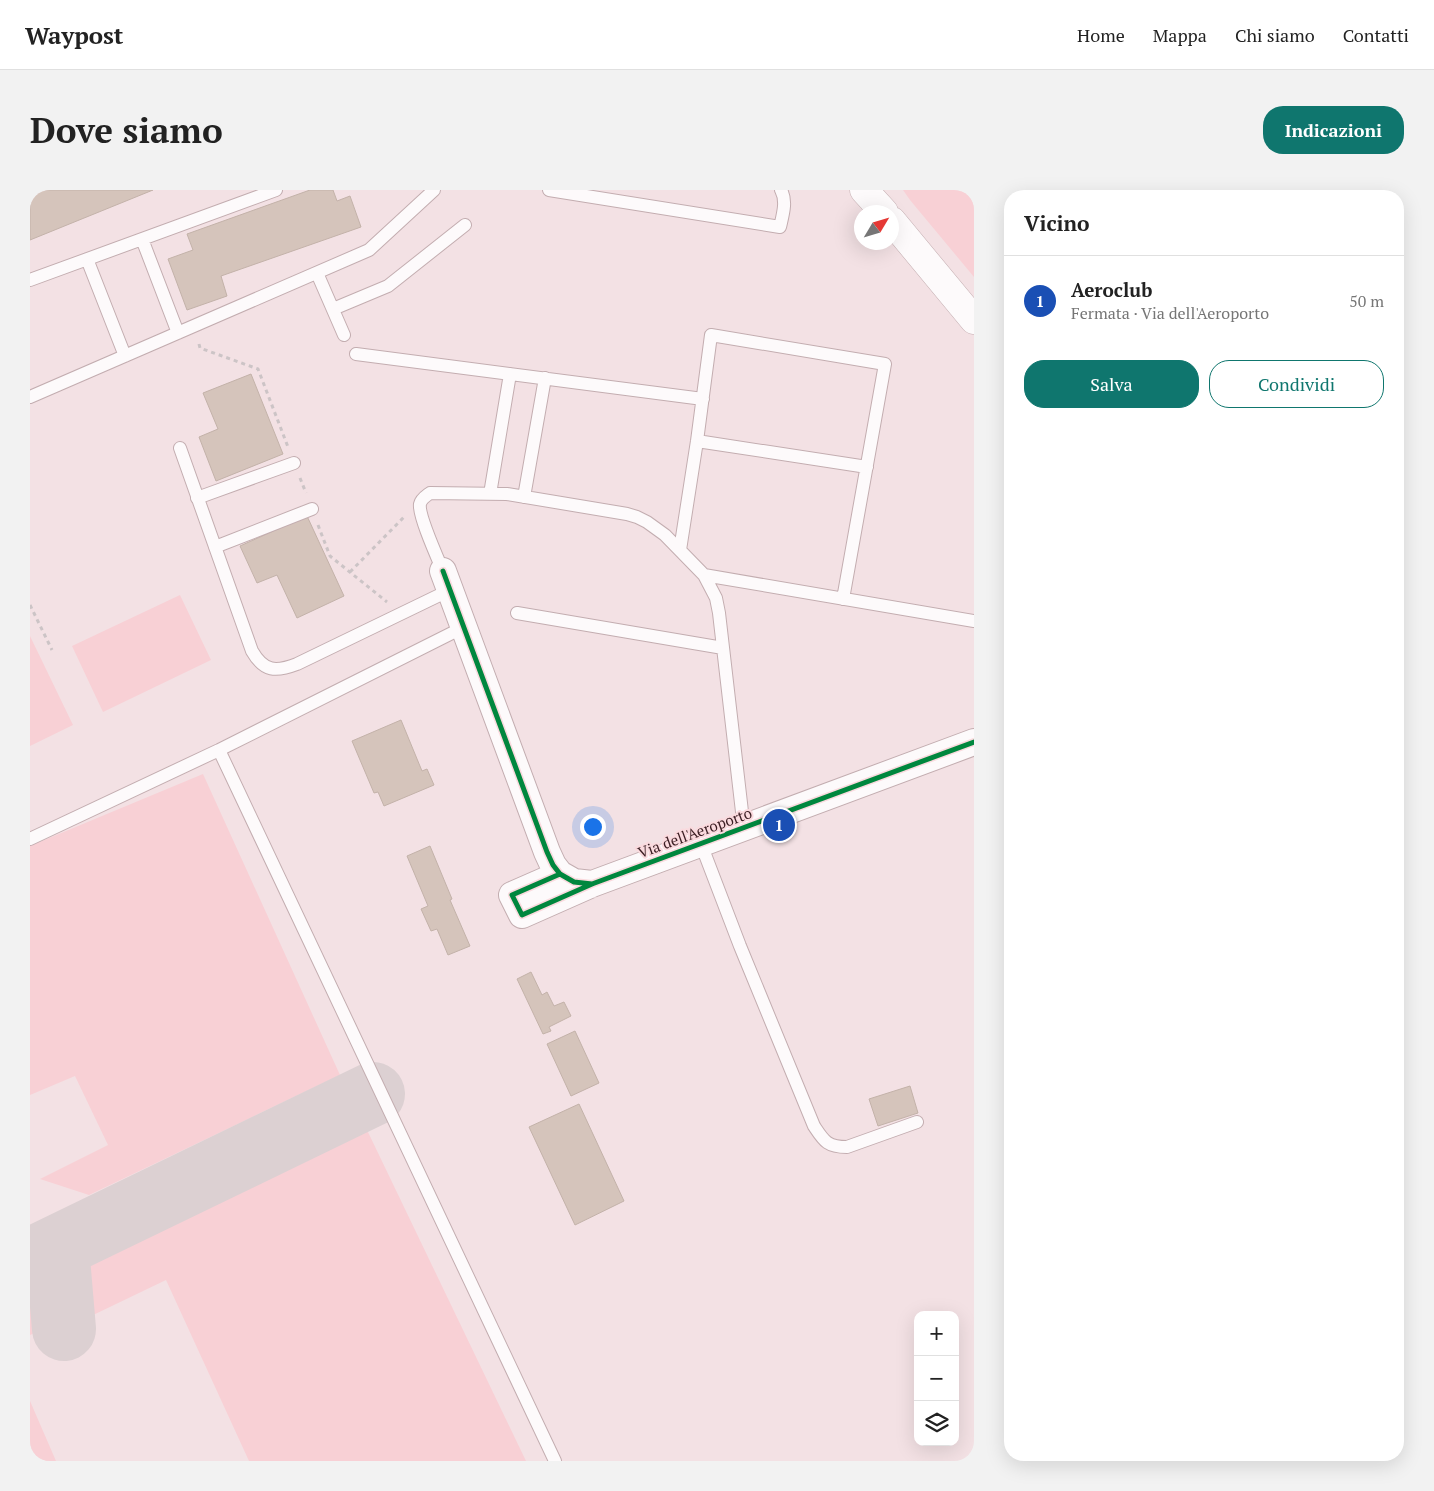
<!DOCTYPE html>
<html lang="it">
<meta charset="utf-8">
<style>
:root{--surface:#fff;--page:#f2f2f2;--text:#222;--muted:#767676;--line:#e0e0e0;--accent:#0f766e}
body{margin:0;font-family:"PT Serif",serif;background:var(--page);color:var(--text)}
.controls{position:absolute;right:15px;bottom:15px;display:grid;overflow:hidden;border-radius:10px;box-shadow:0 5px 20px #0002}
.controls button{width:45px;height:45px;display:grid;place-items:center;padding:0;border:0;border-bottom:1px solid var(--line);background:var(--surface);color:var(--text);font:25px sans-serif}
.compass{position:absolute;left:824px;top:15px;width:45px;height:45px;border-radius:50%;background:var(--surface);box-shadow:0 5px 20px #0002;rotate:52deg}
.you{position:absolute;left:562px;top:636px;width:18px;height:18px;margin:-12px;border:4px solid #fff;border-radius:50%;background:#1a73e8;box-shadow:0 0 0 8px #1a73e833}
.badge{display:grid;place-items:center;width:32px;height:32px;border-radius:50%;background:var(--accent);color:#fff;font-size:16px;font-weight:700}
.pin{position:absolute;translate:-50% -50%;border:2px solid #fff;box-shadow:0 1px 5px #0006}
.list{margin:0;padding:0;list-style:none}
h2{display:flex;justify-content:space-between;align-items:center;height:65px;margin:0;padding:0 20px;font-size:21px}
h2 small{font-size:16px;font-weight:400;color:var(--muted)}
.list li{display:grid;grid-template-columns:32px 1fr auto;gap:15px;align-items:center;box-sizing:border-box;height:90px;padding:0 20px;border-top:1px solid var(--line)}
.list b{display:block;font-size:19px;white-space:nowrap}
.list p{margin:0;font-size:16px;white-space:nowrap;color:var(--muted)}
.list em{font-size:16px;font-style:normal;color:var(--muted)}
.actions{display:flex;gap:10px;padding:15px 20px}
.actions a{flex:1;padding:11px 0;border:1px solid var(--accent);border-radius:20px;text-align:center;font-size:18px;color:var(--accent)}
.actions .main{background:var(--accent);color:#fff}
.icon{flex:none;width:28px;height:28px;fill:none;stroke:currentColor;stroke-width:2;stroke-linecap:round;stroke-linejoin:round}
.map{position:relative;flex:none;width:944px;height:1271px;overflow:hidden;border-radius:20px}
header{display:flex;align-items:center;gap:30px;box-sizing:border-box;height:70px;padding:0 25px;background:var(--surface);border-bottom:1px solid var(--line)}
header strong{font-size:24px}
nav{display:flex;gap:28px;margin-inline-start:auto;font-size:18px}
.intro{display:flex;align-items:center;justify-content:space-between;box-sizing:border-box;height:120px;padding:0 30px}
h1{margin:0;font-size:35px}
.button{padding:12px 22px;border-radius:20px;background:var(--accent);color:#fff;font-size:18px;font-weight:700}
main{display:flex;gap:30px;padding:0 30px}
aside{flex:1;background:var(--surface);border-radius:20px;box-shadow:0 5px 20px #0002}
.map>svg:first-child{display:block}
.green{fill:#f8d0d5}
.lines{fill:none;stroke-linecap:round;stroke-linejoin:round}
.taxiway{stroke:#dcd0d2;stroke-width:64}
.building{fill:#d5c4bb;stroke:#c3b2a9}
.lane-casing{stroke:#c3adb0;stroke-width:14}
.street-casing{stroke:#c3adb0;stroke-width:28}
.primary-casing{stroke:#c3adb0;stroke-width:29}
.path{stroke:#ccc4c6;stroke-width:3;stroke-dasharray:4 4;stroke-linecap:butt}
.lane{stroke:#fdfafb;stroke-width:12}
.street{stroke:#fdfafb;stroke-width:26}
.primary{stroke:#fdfafb;stroke-width:28}
.cycleway-casing{stroke:#fadade;stroke-width:8}
.cycleway{stroke:#00873e;stroke-width:5}
.labels{text-anchor:middle;stroke-width:4;stroke-linejoin:round;paint-order:stroke}
.street-label{font-size:15px;fill:#3a1d22;stroke:#fadade}
</style>
<header>
<strong>Waypost</strong>
<nav><a>Home</a><a>Mappa</a><a>Chi siamo</a><a>Contatti</a></nav>
</header>
<div class="intro"><h1>Dove siamo</h1><a class="button">Indicazioni</a></div>
<main>
<div class="map">
<svg width="944" height="1271" viewBox="0 0 944 1271">
<rect width="100%" height="100%" fill="#f3e1e4"/>
<path class="green" d="M873,0H944V87L880,10Z
M150,405L181,470L73,522L42,456Z
M0,446L43,535L0,556Z
M173,584L310,885L59,1005L10,989L78,955L45,886L0,905V656Z
M337,940L496,1271H219L136,1090L59,1127L55,1069Z
M5,1106L18,1137L0,1145V1108Z
M0,1211L26,1271H0Z"/>
<g class="lines">
<path class="taxiway" d="M27,1057L34,1139
M0,1070L343,904"/>
</g>
<path class="building" d="M0,0H123L0,50Z
M280,0H303L307,11L320,6L331,37L191,86L197,106L157,120L138,69L163,60L157,44Z
M221,184L253,264L186,291L169,247L188,239L173,203Z
M277,326L314,406L267,428L247,385L227,393L210,356Z
M371,530L392,581L397,579L404,595L354,616L348,602L344,603L322,551Z
M400,656L422,709L420,710L440,756L418,765L407,739L401,741L391,719L398,716L377,666Z
M501,782L512,805L517,802L524,816L534,812L541,826L519,837L521,841L513,844L487,789Z
M545,841L569,893L541,906L517,854Z
M880,896L888,923L848,936L839,909Z
M549,914L594,1011L545,1035L499,937Z"/>
<g class="lines">
<defs>
<path id="lane" d="M519,0L750,37C753,24 757,11 751,0
M112,49L148,143
M57,69L95,166
M287,83L314,145
M0,90L246,0
M303,119L358,96L435,35
M326,164L673,209
M0,207L339,60L404,0
M667,251L837,277
M150,258L222,461C234,482 246,482 267,474L420,400
M460,304L480,184
M494,307L515,188
M167,308L264,273
M185,357L282,319
M650,360L667,251L681,145L855,174L813,409
M413,381C408,369 388,325 390,314C391,309 396,306 400,303L477,304L597,324L607,327L617,332L635,345L674,385L686,408L689,423L714,639
M674,385L944,431
M487,423L693,458
M189,560L525,1271
M0,649L189,560L434,437
M671,654L710,756L784,936C794,951 797,957 817,957L887,932"/>
<path id="street" d="M413,381L517,662L523,675L530,684
M562,694L544,692L530,684L482,705L492,725L562,694L944,552"/>
<path id="primary" d="M834,0L854,22
M862,31L944,130"/>
</defs>
<use href="#lane" class="lane-casing"/>
<use href="#street" class="street-casing"/>
<use href="#primary" class="primary-casing"/>
<path class="path" d="M169,154L170,158L228,179L258,257
M270,288L276,303
M288,335L300,366L357,412
M320,382L374,327
M0,415L22,460"/>
<use href="#lane" class="lane"/>
<use href="#street" class="street"/>
<use href="#primary" class="primary"/>
<defs>
<path id="cycleway" d="M413,381L517,662L523,675L530,684
M562,694L544,692L530,684L482,705L492,725L562,694L944,552"/>
</defs>
<use href="#cycleway" class="cycleway-casing"/>
<use href="#cycleway" class="cycleway"/>
</g>
<g class="labels">
<g class="street-label">
<text transform="translate(665 643) rotate(-20)" y="5">Via dell'Aeroporto</text>
</g>
</g>
</svg>
<div class="controls">
<button>+</button>
<button>−</button>
<button><svg class="icon" aria-label="layers" viewBox="0 0 24 24"><path d="M12 4l9 5-9 5-9-5zM3 14l9 5 9-5"/></svg></button>
</div>
<svg class="compass" viewBox="-18 -18 36 36"><path d="M0-13l5 13h-10z" fill="#e53935"/><path d="M0 13l5-13h-10z" fill="#767676"/></svg>
<div class="you"></div>
<div class="pin badge" style="left:749px;top:635px;background:#1a4fb4">1</div>
</div>
<aside>
<h2>Vicino<small></small></h2>
<ul class="list">
<li><span class="badge" style="background:#1a4fb4">1</span><div><b>Aeroclub</b><p>Fermata · Via dell'Aeroporto</p></div><em>50 m</em></li>
</ul>
<div class="actions"><a class="main">Salva</a><a>Condividi</a></div>
</aside>
</main>
